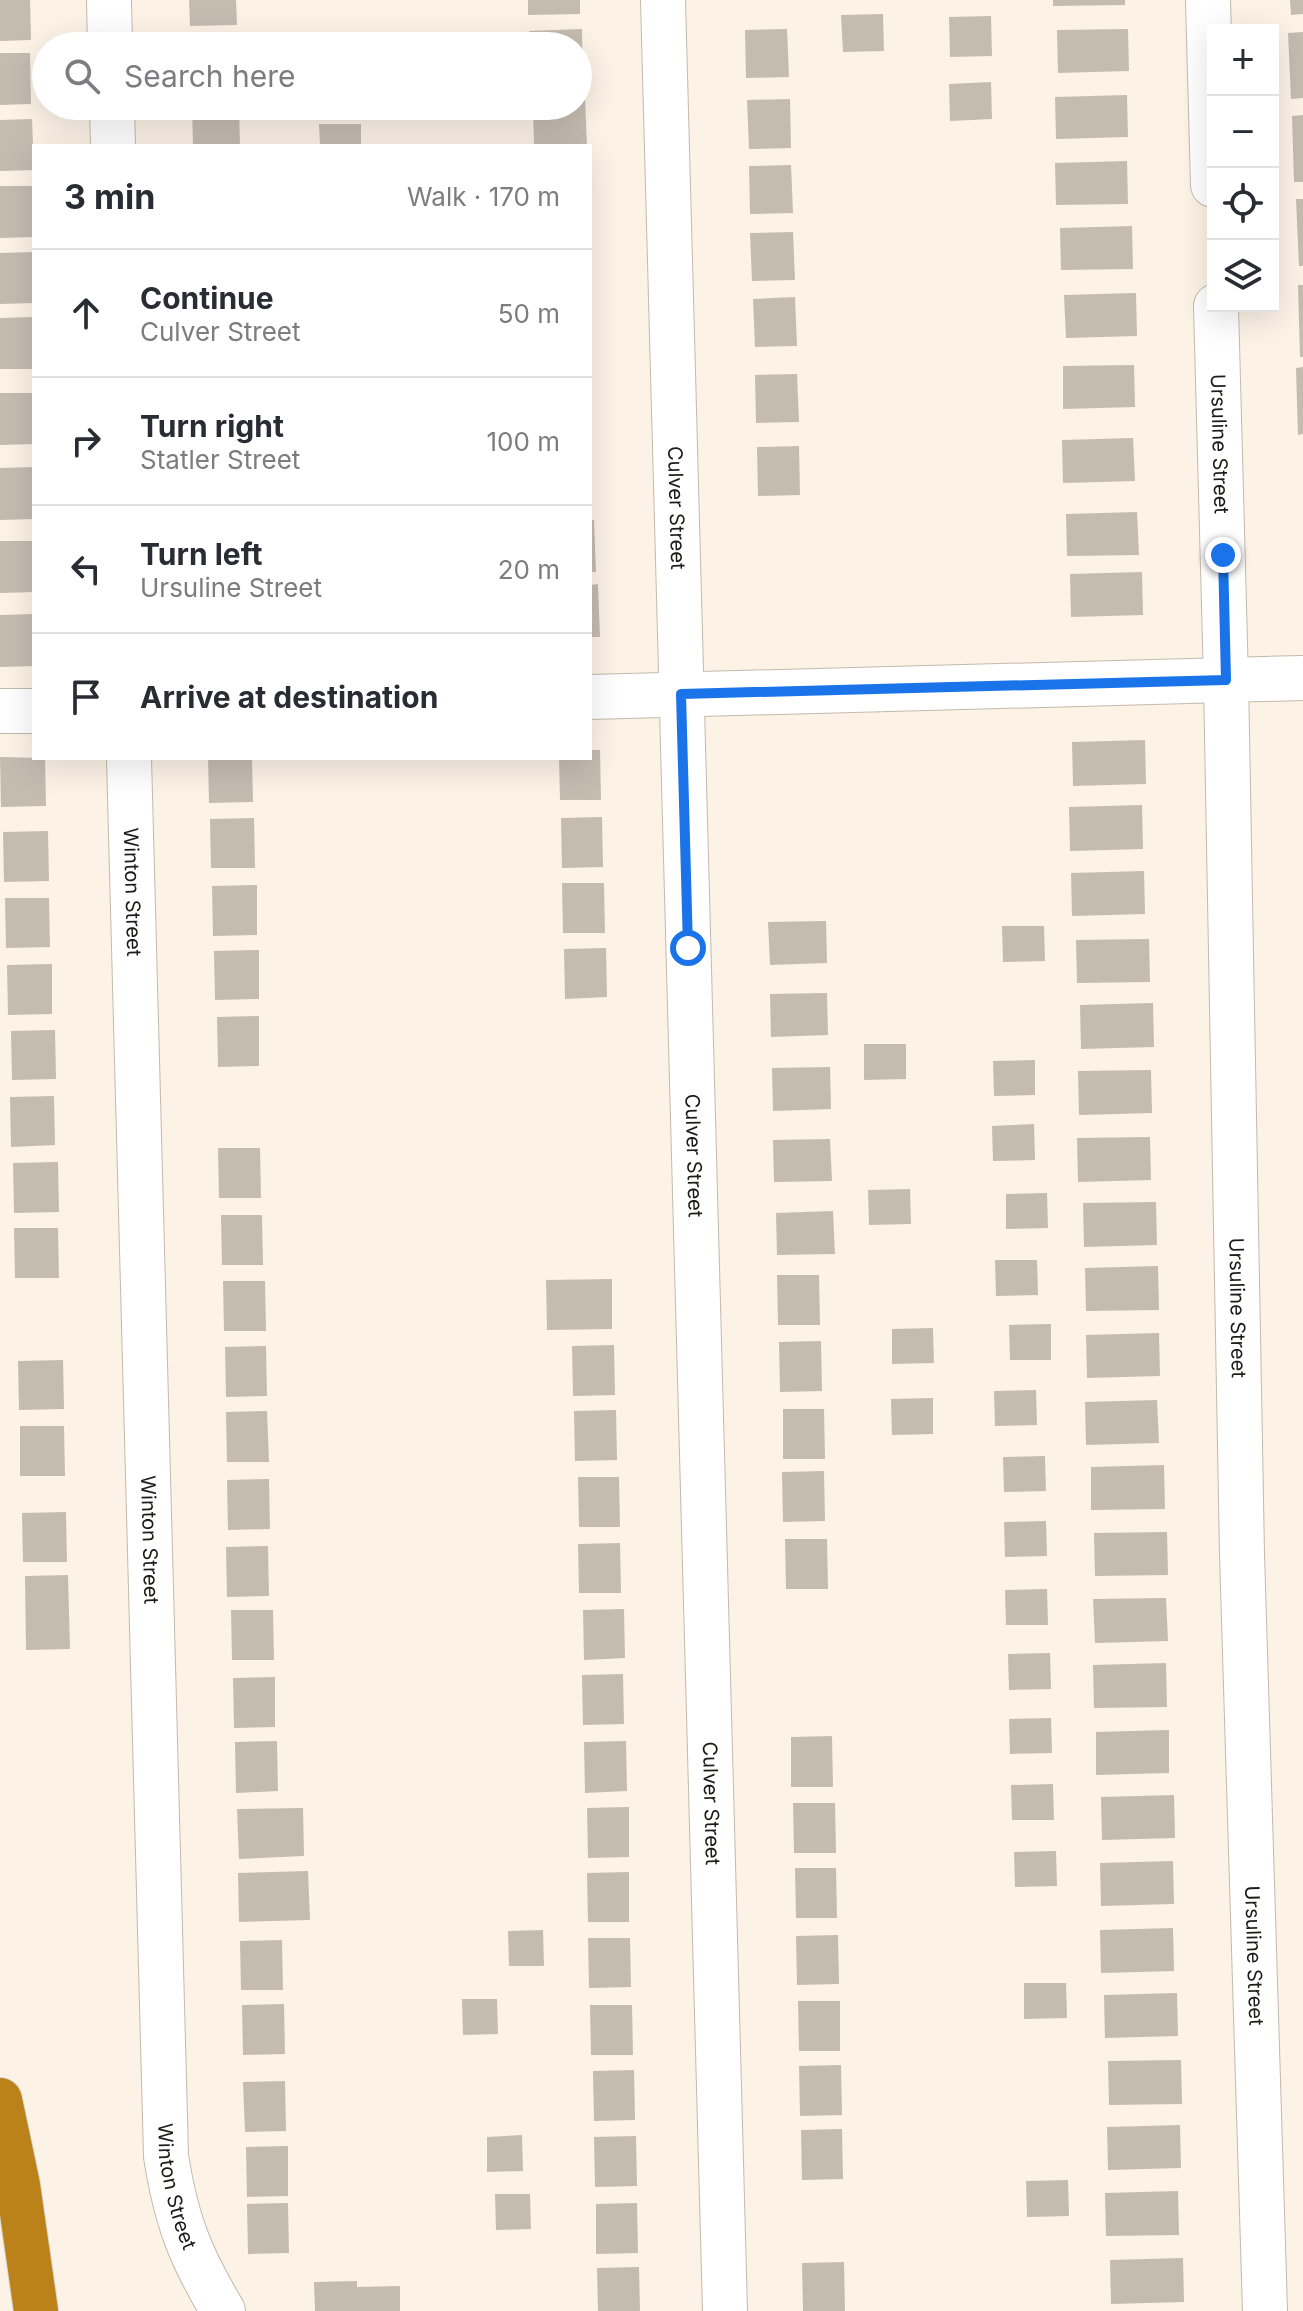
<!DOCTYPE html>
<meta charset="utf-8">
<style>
:root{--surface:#fff;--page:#f2f2f3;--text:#2b2b33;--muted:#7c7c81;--line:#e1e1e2}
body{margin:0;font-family:Inter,sans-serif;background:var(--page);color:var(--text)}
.controls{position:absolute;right:24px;top:24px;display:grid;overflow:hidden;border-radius:0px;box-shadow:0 8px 32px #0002}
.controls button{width:72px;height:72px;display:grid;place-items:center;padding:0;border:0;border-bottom:2px solid var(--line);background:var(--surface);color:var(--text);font:40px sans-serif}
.stop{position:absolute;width:24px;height:24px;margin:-18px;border:6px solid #1a73e8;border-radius:50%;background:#fff}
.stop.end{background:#1a73e8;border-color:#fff;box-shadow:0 2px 8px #0008}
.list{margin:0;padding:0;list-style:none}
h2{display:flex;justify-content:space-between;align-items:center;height:104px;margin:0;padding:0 32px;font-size:34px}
h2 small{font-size:26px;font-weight:400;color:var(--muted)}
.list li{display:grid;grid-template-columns:52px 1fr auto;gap:24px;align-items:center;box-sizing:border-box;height:128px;padding:0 32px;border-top:2px solid var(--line)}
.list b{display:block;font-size:30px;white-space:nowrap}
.list p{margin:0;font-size:26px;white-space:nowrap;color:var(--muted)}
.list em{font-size:26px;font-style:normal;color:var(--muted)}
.icon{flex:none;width:44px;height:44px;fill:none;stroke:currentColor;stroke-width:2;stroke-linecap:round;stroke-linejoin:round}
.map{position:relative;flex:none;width:1303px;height:2311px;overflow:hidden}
.search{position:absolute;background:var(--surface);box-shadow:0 8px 32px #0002;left:32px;top:32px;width:560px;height:88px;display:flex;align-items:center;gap:20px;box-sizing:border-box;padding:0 28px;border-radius:44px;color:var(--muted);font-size:30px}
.panel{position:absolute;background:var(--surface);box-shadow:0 8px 32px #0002;left:32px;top:144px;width:560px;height:616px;border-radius:0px}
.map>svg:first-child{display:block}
.building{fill:#c5bcb0}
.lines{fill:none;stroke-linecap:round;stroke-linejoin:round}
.minor-casing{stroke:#c3baae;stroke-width:46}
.highway-casing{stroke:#d6d6d5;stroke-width:46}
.minor{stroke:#fff;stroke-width:44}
.highway{stroke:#bc821a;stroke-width:44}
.route{stroke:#1a73e8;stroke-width:10}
.labels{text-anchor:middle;stroke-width:8;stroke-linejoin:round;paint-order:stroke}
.street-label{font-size:20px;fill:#1e1b17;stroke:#fff}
</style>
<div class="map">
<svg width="1303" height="2311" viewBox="0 0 1303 2311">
<rect width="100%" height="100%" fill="#fcf2e6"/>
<path class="building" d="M0,0H30L31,40L0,41Z
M189,0H236L237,25L190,26Z
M528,0H580V14L528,15Z
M1053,0H1125V5L1053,6Z
M1290,0H1303V14L1291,15Z
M883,14L884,51L843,52L841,15Z
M991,16L992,56L950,57L949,17Z
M582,29L583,81L578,82V46H530L529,31Z
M787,29L789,77L746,78L745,30Z
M1128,29L1129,71L1058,73L1057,30Z
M1303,32V98L1291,99L1288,33Z
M238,39V46H191L190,41Z
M0,53H30L31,104L0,105Z
M991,82L992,119L950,121L949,84Z
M1127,95L1128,137L1056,139L1055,97Z
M585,98L587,146H534L533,106H578V99Z
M790,99L791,148L749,149L747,100Z
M192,106H239L240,146H193Z
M1303,115V182H1294L1292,116Z
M32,119L34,170L0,171V120Z
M319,124H361V146H320Z
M1127,161L1128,204L1056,205L1055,163Z
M791,165L793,213L750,214L749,166Z
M0,186H34V237L0,238Z
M1296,199H1303V266H1299Z
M1132,226L1133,269L1061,270L1060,228Z
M793,232L795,280L752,281L750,233Z
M34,252V303L0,304V253Z
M1298,285H1303V357H1300Z
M1136,293L1137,336L1066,338L1064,295Z
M795,297L797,346L755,347L753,299Z
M34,317V369H0V318Z
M1134,365L1135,407L1063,409V366Z
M1303,367V434L1298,435L1296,368Z
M797,374L799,422L756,423L755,375Z
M0,393H34V444L0,445Z
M1133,438L1135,481L1063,483L1062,440Z
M799,446L800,495L758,496L757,447Z
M34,467V519L0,520V468Z
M1137,512L1139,555L1067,556L1066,514Z
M590,520H594L596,572H590Z
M0,541H34V592L0,593Z
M1142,572L1143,615L1071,617L1070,574Z
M598,584L600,637H590V585Z
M34,614V666L0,667V615Z
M1145,740L1146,784L1073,786L1072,742Z
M590,750H600L601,800H560L559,758H590Z
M0,757L45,758L46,806L1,807Z
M208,758H252L253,802L209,803Z
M1142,805L1143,849L1070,851L1069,807Z
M602,817L603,867L562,868L561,818Z
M254,818L255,868H211L210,819Z
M48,831L49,881L4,882L3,832Z
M1144,871L1145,914L1072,916L1071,873Z
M562,883H604L605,933H563Z
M257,885V935L213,936L212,886Z
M5,898H49L50,947L6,948Z
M826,921L827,963L770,965L768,922Z
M1002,926H1044L1045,961L1003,962Z
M1149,939L1150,982L1077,983L1076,940Z
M606,948L607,997L565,999L564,949Z
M259,950V999L215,1000L214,951Z
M52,964V1014L8,1015L7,965Z
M827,993L828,1035L771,1037L770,994Z
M1153,1003L1154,1047L1081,1049L1080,1005Z
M259,1016V1066L218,1067L217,1017Z
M55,1030L56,1079L12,1080L11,1031Z
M864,1044H906V1079L864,1080Z
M1035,1060V1095L994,1096L993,1061Z
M830,1067L831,1109L773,1111L772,1068Z
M1151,1070L1152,1113L1079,1115L1078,1071Z
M54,1096L55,1145L11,1147L10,1097Z
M1034,1124L1035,1160L993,1161L992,1126Z
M1150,1137L1151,1180L1078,1182L1077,1138Z
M830,1139L832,1181L774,1182L773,1140Z
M218,1148H260L261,1198H219Z
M58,1162L59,1212L14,1213L13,1163Z
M910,1189L911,1224L869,1225L868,1190Z
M1047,1193L1048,1228L1006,1229V1194Z
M1156,1202L1157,1245L1084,1247L1083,1203Z
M833,1211L835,1254L777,1255L776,1213Z
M221,1215H262L263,1265H222Z
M14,1228H58L59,1278H15Z
M995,1260H1037L1038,1295L996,1296Z
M1158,1266L1159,1310L1086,1311L1085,1268Z
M777,1275H819L820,1325H778Z
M612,1279V1329L547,1330L546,1280Z
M223,1281H265L266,1331H224Z
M1051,1324V1360H1010L1009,1325Z
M933,1328L934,1363L892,1364V1329Z
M1159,1333L1160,1376L1087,1378L1086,1335Z
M821,1341L822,1391L780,1392L779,1342Z
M614,1345L615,1395L573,1396L572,1346Z
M266,1346L267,1396L226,1397L225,1347Z
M63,1360L64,1409L19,1410L18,1361Z
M1036,1390L1037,1425L995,1426L994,1391Z
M933,1398V1434L892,1435L891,1399Z
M1157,1400L1159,1443L1086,1445L1085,1402Z
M783,1409H824L825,1459H783Z
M616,1410L617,1460L575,1461L574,1411Z
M267,1411L269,1462H227L226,1412Z
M20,1426H64L65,1476H20Z
M1045,1456L1046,1491L1004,1492L1003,1457Z
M1164,1465L1165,1509L1091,1510V1467Z
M824,1471L825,1521L783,1522L782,1472Z
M578,1477H619L620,1527H579Z
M269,1479L270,1529L228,1530L227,1480Z
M66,1512L67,1562H23L22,1513Z
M1046,1521L1047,1556L1005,1557L1004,1522Z
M1167,1532L1168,1575L1095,1576L1094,1533Z
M785,1539H827L828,1589H786Z
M620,1543L621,1593H579L578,1544Z
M268,1546L269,1596L227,1597L226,1547Z
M68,1575L70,1649L26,1650L25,1576Z
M1047,1589L1048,1625H1006L1005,1590Z
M1166,1598L1168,1641L1095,1643L1093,1599Z
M624,1609L625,1658L584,1660L583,1610Z
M231,1610H273L274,1660H232Z
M1050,1653L1051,1689L1009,1690L1008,1654Z
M1166,1663L1167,1707L1094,1708L1093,1665Z
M623,1674L624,1724L583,1725L582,1675Z
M275,1677V1727L234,1728L233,1678Z
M1051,1718L1052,1753L1010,1754L1009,1719Z
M1169,1730V1773L1096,1775V1732Z
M832,1736L833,1787H791V1737Z
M277,1741L278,1791L236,1793L235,1742Z
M626,1741L627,1791L585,1793L584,1742Z
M1053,1784L1054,1820H1012L1011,1785Z
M1174,1795L1175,1838L1102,1840L1101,1797Z
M793,1803H835L836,1853H794Z
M629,1807V1857L588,1858L587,1808Z
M303,1808L304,1856L239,1859L237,1809Z
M1056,1851L1057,1886L1015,1887L1014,1852Z
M1173,1861L1174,1904L1101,1906L1100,1863Z
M795,1868H836L837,1918H796Z
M308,1871L310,1920L239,1922L238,1873Z
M629,1872V1922H588L587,1873Z
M1173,1928L1174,1971L1101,1973L1100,1930Z
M543,1930L544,1966H509L508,1931Z
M838,1935L839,1984L797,1985L796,1936Z
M588,1938H630L631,1987L589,1988Z
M282,1940L283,1990H241L240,1941Z
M1024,1983H1066L1067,2018L1024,2019Z
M1177,1993L1178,2036L1105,2038L1104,1995Z
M462,1999H497L498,2034L463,2035Z
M798,2001H840V2051H799Z
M284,2004L285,2054L243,2055L242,2005Z
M590,2005H632L633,2055H591Z
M1181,2060L1182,2104L1109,2105L1108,2061Z
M841,2065L842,2115L800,2116L799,2066Z
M634,2070L635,2120L594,2121L593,2071Z
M285,2081L286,2131L245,2132L243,2082Z
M1180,2125L1181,2168L1108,2170L1107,2127Z
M842,2129L843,2179L802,2180L801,2130Z
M522,2135L523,2171L487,2172V2137Z
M636,2136L637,2186L595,2187L594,2137Z
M288,2146V2196L247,2197L246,2147Z
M1068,2180L1069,2216L1027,2217L1026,2181Z
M1178,2191L1179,2235L1106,2236L1105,2193Z
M495,2194H530L531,2229L496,2230Z
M288,2203L289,2253L248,2254L247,2204Z
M637,2203L638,2253L596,2254V2204Z
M1183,2258L1184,2302L1111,2304L1110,2260Z
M844,2262L845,2311H803L802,2263Z
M639,2267L640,2311H598L597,2268Z
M357,2281V2287L400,2286V2311H315L314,2282Z"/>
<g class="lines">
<defs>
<g id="minor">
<path d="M109,0L110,46"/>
<path id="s1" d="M663,0L725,2311"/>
<path d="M1208,0L1213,185"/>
<path d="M112,106L113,146"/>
<path id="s2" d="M1216,306L1226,680L1242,1554L1265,2311"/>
<path d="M590,697L1303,678"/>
<path d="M0,711H34"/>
<path id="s3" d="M129,758L166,2156C176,2220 190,2256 223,2311"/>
</g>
<path id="highway" d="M0,2100L18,2185L36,2311"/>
</defs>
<use href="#minor" class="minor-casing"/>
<use href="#highway" class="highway-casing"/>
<use href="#minor" class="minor"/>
<use href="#highway" class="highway"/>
</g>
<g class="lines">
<path class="route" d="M688,948L681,694L1226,680L1223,555"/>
</g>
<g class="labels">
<g class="street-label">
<text dy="7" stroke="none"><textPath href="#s2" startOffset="138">Ursuline Street</textPath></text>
<text dy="7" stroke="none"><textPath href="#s1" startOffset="508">Culver Street</textPath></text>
<text dy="7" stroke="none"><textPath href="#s3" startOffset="134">Winton Street</textPath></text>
<text dy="7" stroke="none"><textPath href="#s1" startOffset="1156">Culver Street</textPath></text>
<text dy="7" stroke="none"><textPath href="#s2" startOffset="1002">Ursuline Street</textPath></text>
<text dy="7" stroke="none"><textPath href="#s3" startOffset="782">Winton Street</textPath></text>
<text dy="7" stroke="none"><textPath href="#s1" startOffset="1804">Culver Street</textPath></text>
<text dy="7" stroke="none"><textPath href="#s2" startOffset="1650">Ursuline Street</textPath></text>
<text dy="7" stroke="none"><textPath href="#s3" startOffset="1430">Winton Street</textPath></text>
</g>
</g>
</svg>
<div class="controls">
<button>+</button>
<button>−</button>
<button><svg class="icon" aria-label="locate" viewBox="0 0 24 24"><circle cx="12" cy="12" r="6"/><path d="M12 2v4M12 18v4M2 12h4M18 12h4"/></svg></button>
<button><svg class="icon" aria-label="layers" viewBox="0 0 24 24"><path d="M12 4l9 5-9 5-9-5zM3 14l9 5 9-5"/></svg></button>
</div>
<div class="stop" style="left:688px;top:948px"></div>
<div class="stop end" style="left:1223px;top:555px"></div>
<div class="search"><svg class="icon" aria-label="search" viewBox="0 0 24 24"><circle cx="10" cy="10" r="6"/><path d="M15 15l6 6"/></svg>Search here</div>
<section class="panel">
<h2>3 min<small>Walk · 170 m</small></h2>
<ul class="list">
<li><svg class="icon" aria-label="ahead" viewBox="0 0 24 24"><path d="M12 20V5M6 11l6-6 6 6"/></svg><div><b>Continue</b><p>Culver Street</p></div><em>50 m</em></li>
<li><svg class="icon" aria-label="right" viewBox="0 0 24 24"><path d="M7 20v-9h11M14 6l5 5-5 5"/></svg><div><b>Turn right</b><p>Statler Street</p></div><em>100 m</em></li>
<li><svg class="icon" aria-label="left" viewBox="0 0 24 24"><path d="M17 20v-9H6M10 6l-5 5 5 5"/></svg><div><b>Turn left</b><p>Ursuline Street</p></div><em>20 m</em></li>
<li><svg class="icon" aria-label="arrive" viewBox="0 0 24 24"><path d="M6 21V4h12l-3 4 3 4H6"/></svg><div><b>Arrive at destination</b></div></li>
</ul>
</section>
</div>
